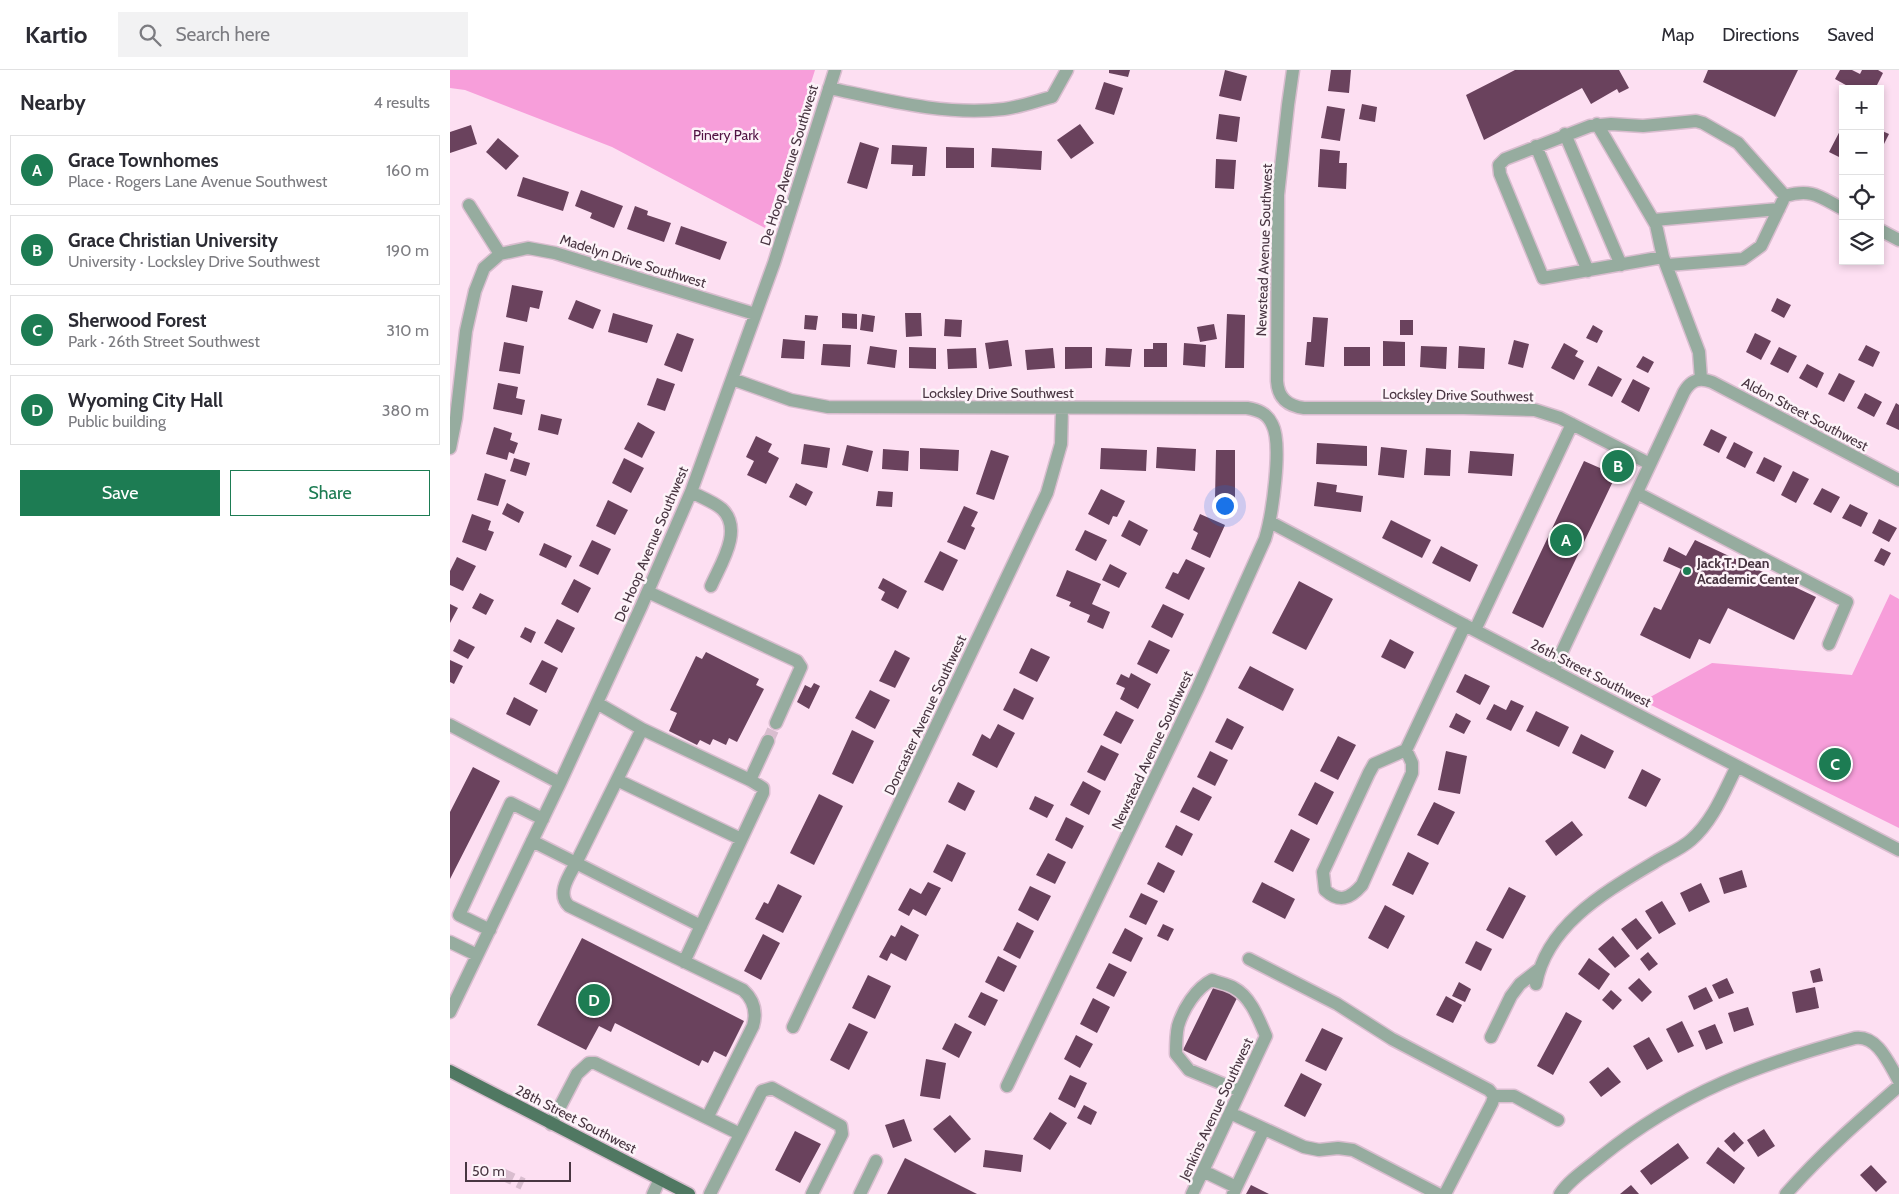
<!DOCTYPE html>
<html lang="en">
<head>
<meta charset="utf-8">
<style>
	body { margin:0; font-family:Cabin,sans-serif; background:#f2f2f3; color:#2b2b33 }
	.controls { position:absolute; right:15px; top:15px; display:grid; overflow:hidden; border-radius:0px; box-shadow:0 2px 8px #0003 }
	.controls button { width:45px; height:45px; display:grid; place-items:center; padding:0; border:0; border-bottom:1px solid #e1e1e2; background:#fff; color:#2b2b33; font:25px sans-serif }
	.scale { position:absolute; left:15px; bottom:12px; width:106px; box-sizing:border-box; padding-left:5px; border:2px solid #483541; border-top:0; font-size:14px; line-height:18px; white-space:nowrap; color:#483541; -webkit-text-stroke:4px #fdf3f9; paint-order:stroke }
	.you { position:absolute; left:774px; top:435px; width:18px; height:18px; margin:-12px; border:4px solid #fff; border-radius:50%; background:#1a73e8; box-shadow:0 0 0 8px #1a73e833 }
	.badge { display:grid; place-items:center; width:32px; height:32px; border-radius:50%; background:#1d7c53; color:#fff; font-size:16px; font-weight:700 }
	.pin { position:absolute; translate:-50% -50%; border:2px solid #fff; box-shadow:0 1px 5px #0006 }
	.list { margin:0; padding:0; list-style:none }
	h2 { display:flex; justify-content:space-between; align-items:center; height:65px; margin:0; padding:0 20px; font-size:21px }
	h2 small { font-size:16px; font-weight:400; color:#7c7c81 }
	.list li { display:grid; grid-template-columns:32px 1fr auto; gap:15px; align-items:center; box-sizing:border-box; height:70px; margin:0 10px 10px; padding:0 10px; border:1px solid #e1e1e2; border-radius:0px }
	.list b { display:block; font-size:19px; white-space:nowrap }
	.list p { margin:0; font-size:16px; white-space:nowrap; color:#7c7c81 }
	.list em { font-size:16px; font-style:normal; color:#7c7c81 }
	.actions { display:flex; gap:10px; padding:15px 20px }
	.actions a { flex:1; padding:11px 0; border:1px solid #1d7c53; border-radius:0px; text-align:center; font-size:18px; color:#1d7c53 }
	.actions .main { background:#1d7c53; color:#fff }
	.icon { flex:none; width:28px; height:28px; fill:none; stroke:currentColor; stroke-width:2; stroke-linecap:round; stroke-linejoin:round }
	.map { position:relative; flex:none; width:1449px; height:1124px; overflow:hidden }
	header { display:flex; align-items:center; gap:30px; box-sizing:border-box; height:70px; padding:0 25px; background:#fff; border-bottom:1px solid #e1e1e2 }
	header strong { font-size:24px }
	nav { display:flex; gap:28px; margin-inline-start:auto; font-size:18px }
	.search { width:350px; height:45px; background:#f2f2f3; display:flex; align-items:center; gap:12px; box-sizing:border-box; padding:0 18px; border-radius:0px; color:#7c7c81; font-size:19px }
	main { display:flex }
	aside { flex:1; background:#fff }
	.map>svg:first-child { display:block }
	.green { fill:#f79eda }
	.building { fill:#6a425d }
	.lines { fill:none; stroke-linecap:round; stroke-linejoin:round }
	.minor-tunnel { stroke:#d9bdcf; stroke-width:12; stroke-dasharray:12 6; stroke-linecap:butt }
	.minor-casing { stroke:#d9bdcf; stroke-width:15 }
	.major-casing { stroke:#d9bdcf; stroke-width:15 }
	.minor { stroke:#96ac9f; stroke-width:12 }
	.major { stroke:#507862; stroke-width:12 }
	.poi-dot { fill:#1d7c53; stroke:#fdf3f9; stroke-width:2 }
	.labels { text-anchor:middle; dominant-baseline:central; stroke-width:5; stroke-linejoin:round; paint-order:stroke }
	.park-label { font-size:14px; fill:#511242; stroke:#fdf3f9 }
	.street-label { font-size:14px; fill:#483541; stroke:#fdf3f9 }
	.poi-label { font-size:14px; font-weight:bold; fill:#483541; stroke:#fdf3f9; text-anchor:start }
</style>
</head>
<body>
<header>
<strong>Kartio</strong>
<div class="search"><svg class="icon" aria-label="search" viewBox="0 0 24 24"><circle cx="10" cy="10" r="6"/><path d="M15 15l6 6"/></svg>Search here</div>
<nav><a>Map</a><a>Directions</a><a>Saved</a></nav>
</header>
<main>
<aside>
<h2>Nearby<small>4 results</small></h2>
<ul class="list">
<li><span class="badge">A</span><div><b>Grace Townhomes</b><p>Place · Rogers Lane Avenue Southwest</p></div><em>160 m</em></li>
<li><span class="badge">B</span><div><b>Grace Christian University</b><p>University · Locksley Drive Southwest</p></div><em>190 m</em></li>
<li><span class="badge">C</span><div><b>Sherwood Forest</b><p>Park · 26th Street Southwest</p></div><em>310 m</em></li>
<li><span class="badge">D</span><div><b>Wyoming City Hall</b><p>Public building</p></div><em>380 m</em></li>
</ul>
<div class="actions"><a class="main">Save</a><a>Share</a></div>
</aside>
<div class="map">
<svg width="1449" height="1124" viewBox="0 0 1449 1124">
	<rect width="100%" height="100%" fill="#fddff2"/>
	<path class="green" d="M0,0H365L315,158L162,77L15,20L0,18Z
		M1440,524L1449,529V758L1193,631L1262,593L1402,605Z"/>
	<path class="building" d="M659,0H680L678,7L659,3Z
		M775,0L797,6L791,31L769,26Z
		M881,0H901L899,23L878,21Z
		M1065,0H1169L1179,18L1169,23L1167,19L1141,34L1132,18L1034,70L1016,25Z
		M1258,0H1348L1325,47L1253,12Z
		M1390,0H1402L1410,4L1412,0H1428L1433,3L1425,19H1403L1385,9Z
		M654,12L673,18L664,45L645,39Z
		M912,34L927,37L925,52L909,49Z
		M877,36L895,39L890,71L871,68Z
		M769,44L790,47L787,72L766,69Z
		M630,54L644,73L621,89L607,70Z
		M21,55L27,74L0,83V62Z
		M1393,55V89L1379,82Z
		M1430,60L1439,64L1430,82Z
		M48,68L69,86L56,100L36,82Z
		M410,72L429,78L417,119L397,113Z
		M442,75L477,77L475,106H462L463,95L441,94Z
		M496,77L524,78V98H496Z
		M542,78L592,81L591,100L541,97Z
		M870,79L890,81L889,93H897L896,119L868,117Z
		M766,89L786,90L784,119L765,118Z
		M73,107L119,122L113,141L67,126Z
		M131,120L173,136L164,158L140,148L142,143L125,136Z
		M185,136L198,141L197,145L221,153L214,172L177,159Z
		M231,156L277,172L270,190L225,174Z
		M62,215L93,221L89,239L80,237L77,252L56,247Z
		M1327,228L1341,235L1334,248L1321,241Z
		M126,230L151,240L143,259L118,249Z
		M163,243L203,255L197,273L158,262Z
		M392,243L407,244V259L392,258Z
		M455,243H471L472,266L456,267Z
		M412,244L425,246L423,262L410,260Z
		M777,244L795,245L794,298H775Z
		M355,245L368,246L366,260L354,259Z
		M863,247L878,248L874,297L855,295L857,272H861Z
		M495,249L512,250L511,267L494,266Z
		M950,250H963V265H950Z
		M764,254L767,269L750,272L747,257Z
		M1143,255L1153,261L1147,273L1136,268Z
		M227,263L244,269L232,302L214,295Z
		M1305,263L1321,271L1311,290L1296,282Z
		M333,269L355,271L354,289L331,288Z
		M558,270L562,296L539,299L535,273Z
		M1064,270L1079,274L1073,298L1058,294Z
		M933,271L955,272V296H933Z
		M54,272L74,276L70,304L49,301Z
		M703,273H717V297H694V279H703Z
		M734,273L756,275L755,297L733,295Z
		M1114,273L1128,281L1125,286L1134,291L1124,310L1101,298Z
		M373,274L401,275L400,297L371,295Z
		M1416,275L1430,282L1423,297L1408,290Z
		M420,276L447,280L445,298L417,294Z
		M971,276L997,277L996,299L970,297Z
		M1009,276L1035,278L1034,299L1008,298Z
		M459,277L486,278V299L459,298Z
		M615,277H642V298L615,299Z
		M894,277H920V296H894Z
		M1329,277L1347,286L1338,303L1320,294Z
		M526,278L527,298L498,299L497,279Z
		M603,278L605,298L577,300L575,280Z
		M656,278L682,279L680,297L655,296Z
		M1193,286L1204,292L1198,303L1186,297Z
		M1357,294L1374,303L1367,318L1349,308Z
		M1148,296L1172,309L1162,327L1138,315Z
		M1389,303L1405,311L1394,332L1378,324Z
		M207,308L225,314L215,341L197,335Z
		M1183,309L1200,318L1189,342L1171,332Z
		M48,313L68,317L66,328L75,330L72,345L43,339Z
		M1415,323L1432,332L1424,347L1407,338Z
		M1446,333L1449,335V360L1436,354Z
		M91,344L112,349L108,365L88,360Z
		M188,352L205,362L192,388L174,379Z
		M44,357L62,363L60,370L68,373L64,384L59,382L57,390L36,384Z
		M1261,359L1277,367L1269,383L1253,375Z
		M306,366L322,374L318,382L329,388L316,414L297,405L304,391L296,387Z
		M1284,372L1303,382L1295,398L1276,388Z
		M867,373L917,376V396L866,394Z
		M354,374L380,378L377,398L351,394Z
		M397,375L423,381L418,402L392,395Z
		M707,377L746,379L745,401L706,398Z
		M931,377L957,380L954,408L928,405Z
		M470,378L509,380L508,401L470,399Z
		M651,378L697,380L696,401L650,399Z
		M976,378L1001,380L1000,406L974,405Z
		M433,379L459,381L458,401L432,399Z
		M541,380L559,386L544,430L526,424Z
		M766,380H785V429H765Z
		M1020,381L1064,384L1062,406L1018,403Z
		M1314,387L1332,396L1324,412L1306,403Z
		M64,388L80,393L76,406L60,401Z
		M174,388L194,398L181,423L162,413Z
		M1134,391L1166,405L1093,558L1062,543Z
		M1343,401L1359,409L1346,433L1331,425Z
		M35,403L56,410L48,436L27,430Z
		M867,412L887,415L886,422L913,426L911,442L864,436Z
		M346,413L363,422L356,436L339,427Z
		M1372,418L1390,427L1381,443L1363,434Z
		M651,419L675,431L667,447L663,446L659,455L638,444Z
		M428,421L443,422L442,437L426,436Z
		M158,430L178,440L165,465L146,456Z
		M57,433L74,442L69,453L52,444Z
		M1400,434L1418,443L1411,457L1392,448Z
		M514,436L528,442L521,456L525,458L515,480L497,472Z
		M22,444L41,451L38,460L44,462L36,481L12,472Z
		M750,444L775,455L760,488L741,479L748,463L743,460Z
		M1429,449L1447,458L1439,472L1422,463Z
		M679,450L698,460L690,476L671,466Z
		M941,450L981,470L972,488L932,468Z
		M635,460L657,470L646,491L625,480Z
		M142,470L161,479L148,505L129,496Z
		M1245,470L1366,527L1344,570L1278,538L1260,574L1249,569L1240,589L1190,565L1204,537L1211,540L1231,499L1213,491L1219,477L1236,486Z
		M94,473L122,486L116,498L89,485Z
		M991,476L1028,495L1020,512L982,493Z
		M1431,478L1441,483L1434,496L1424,491Z
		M490,481L508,490L493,521L474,512Z
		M7,487L26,496L13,521L0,515V501Z
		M736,489L755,498L739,530L715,518L723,502L728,504Z
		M660,494L677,503L669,518L652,510Z
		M617,500L651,514L642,534L660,542L653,559L637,552L640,545L619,536L621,532L606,526Z
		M433,508L457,521L448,539L431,530L435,522L428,518Z
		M124,509L141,518L128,543L111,534Z
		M849,511L883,529L856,580L822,563Z
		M30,523L44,530L36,545L22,538Z
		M0,534L8,538L0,553Z
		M713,534L734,544L722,568L701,557Z
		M107,549L125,558L112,583L94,573Z
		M75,557L86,562L81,573L70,567Z
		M9,569L25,577L18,589L3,581Z
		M940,569L964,582L955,599L931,587Z
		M699,570L720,580L707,604L687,594Z
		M581,578L600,587L587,612L569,603Z
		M445,580L460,588L445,618L429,611Z
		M256,582L309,609L306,615L314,619L287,672L279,668L276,675L263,669L260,675L250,670L247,675L219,661L227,643L220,640L246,586L252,589Z
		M0,590L13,596L4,614L0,612Z
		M92,590L108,598L96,623L79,614Z
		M800,596L844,619L833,641L788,618Z
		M681,603L701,614L688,639L670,629L675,618L666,614L671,604L679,608Z
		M1015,604L1040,616L1030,635L1006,622Z
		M364,613L370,616L359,639L347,632L355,615L361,618Z
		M564,618L584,628L573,650L553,640Z
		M420,620L440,630L425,659L405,648Z
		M64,627L88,640L80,656L56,644Z
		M1061,630L1074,636L1061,661L1036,649L1044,634L1056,640Z
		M666,641L684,650L671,674L653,665Z
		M1086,641L1119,657L1109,677L1076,661Z
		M1006,643L1021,651L1014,664L999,657Z
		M777,648L794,657L782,680L765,672Z
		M548,654L565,663L547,698L522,685L532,664L540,669Z
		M402,660L424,671L403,714L382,704Z
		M1131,664L1164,681L1155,699L1122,683Z
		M888,666L906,675L888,710L870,701Z
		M651,675L669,684L655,711L637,702Z
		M760,681L778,690L765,716L747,707Z
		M996,681L1017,686L1010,724L988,720Z
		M23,697L50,711L0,809V742Z
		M1192,699L1211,709L1196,737L1178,728Z
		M633,711L651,721L639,745L620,735Z
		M508,712L525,721L515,741L498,732Z
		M865,712L884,722L867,755L848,745Z
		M743,717L762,727L749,751L730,742Z
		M369,724L393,736L364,795L340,783Z
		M585,726L604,735L597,748L579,739Z
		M984,732L1005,742L988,775L967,765Z
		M616,747L634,756L622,779L605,770Z
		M1122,751L1133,765L1106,786L1095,771Z
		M726,755L743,764L732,786L715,777Z
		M841,759L860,769L843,802L824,792Z
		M497,774L516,783L502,812L483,802Z
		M958,782L979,793L963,825L942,815Z
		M598,783L616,792L605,814L586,805Z
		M708,792L725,801L714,823L697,814Z
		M1292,800L1297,817L1274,824L1269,808Z
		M478,812L491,818L476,846L463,839L459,846L448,840L460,818L471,824Z
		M812,812L845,829L835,849L802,832Z
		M1251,813L1260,832L1239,842L1230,823Z
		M328,814L352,826L333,863L305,849L314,832L318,834Z
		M580,816L601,826L588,851L568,840Z
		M1059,817L1076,826L1053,869L1036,860Z
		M691,823L708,831L696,855L679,847Z
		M1212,831L1226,854L1209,864L1195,841Z
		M935,835L955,846L938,879L918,868Z
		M1186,848L1202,868L1187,880L1171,859Z
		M567,852L584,861L570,889L553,880Z
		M713,854L724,859L718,871L707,866Z
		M451,855L469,865L456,891L441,883L437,891L429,887L441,865L445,867Z
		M675,858L693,868L681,892L662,883Z
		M313,864L330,873L311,910L294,901Z
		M1163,866L1180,886L1165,898L1148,879Z
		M132,868L294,951L276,987L264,981L258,993L252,990L249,996L165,953L161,962L149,956L136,980L87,955Z
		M1026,871L1042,879L1031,901L1015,893Z
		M1198,882L1208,894L1199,901L1190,889Z
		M548,886L567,896L554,922L535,912Z
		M1139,888L1160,904L1149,920L1128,904Z
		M659,893L677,902L664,927L646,918Z
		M1370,898L1373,911L1363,913L1360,901Z
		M418,905L441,916L425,949L402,938Z
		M1189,908L1202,922L1192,932L1178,918Z
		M1277,908L1284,923L1269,929L1262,915Z
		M766,912L789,924L756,991L733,980Z
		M1009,912L1021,919L1015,932L1002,926Z
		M1256,917L1263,931L1244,940L1238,926Z
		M1365,917L1369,938L1346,943L1342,922Z
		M1161,920L1172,930L1163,940L1152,930Z
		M531,922L548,930L535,956L518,947Z
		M996,926L1012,935L1003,953L986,945Z
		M643,928L660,937L647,963L630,954Z
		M1298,937L1304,955L1284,962L1278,943Z
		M1116,942L1132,951L1103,1005L1087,996Z
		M1232,951L1244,976L1228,983L1216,959Z
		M399,953L418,962L399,1000L380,990Z
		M505,953L522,962L509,988L492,979Z
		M1265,954L1273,973L1256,980L1248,961Z
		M872,958L893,968L876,1001L855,991Z
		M626,965L643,974L630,998L614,989Z
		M1199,967L1213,991L1197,1000L1183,976Z
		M476,989L496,993L490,1029L470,1026Z
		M1158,997L1171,1012L1151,1027L1139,1012Z
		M851,1003L872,1014L855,1047L834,1036Z
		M620,1005L637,1013L625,1038L608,1029Z
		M634,1035L647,1042L641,1055L627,1048Z
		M600,1042L617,1053L600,1080L583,1069Z
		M500,1045L521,1069L505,1083L483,1059Z
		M454,1049L462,1071L443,1078L435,1055Z
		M1314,1059L1325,1076L1308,1087L1297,1070Z
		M345,1061L371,1074L350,1113L325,1100Z
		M1284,1062L1294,1073L1284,1082L1274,1071Z
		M1228,1073L1239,1088L1201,1115L1190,1101Z
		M1268,1077L1295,1098L1284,1114L1256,1093Z
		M535,1080L573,1085L571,1102L533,1097Z
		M455,1088L527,1124H437Z
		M1421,1095L1437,1112L1426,1122L1410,1105Z
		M801,1115L819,1124H796Z
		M1181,1115L1189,1124H1170Z"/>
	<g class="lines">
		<path class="minor-tunnel" d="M318,671L326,653
			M52,1104L73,1114"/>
		<g class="minor-casing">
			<path id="minor" d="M843,0L838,35L828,125L827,311C828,328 838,336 854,338H1014L1085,340L1110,348L1200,394
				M379,18C436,30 495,46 554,39C570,37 586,31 602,27L617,0
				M1147,54L1206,155L1213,187L1249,282L1251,309
				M1115,64L1171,195
				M1086,76L1138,201
				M19,135L50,184
				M1204,150L1329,139
				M1430,160L1449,170
				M1213,187L1093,208L1050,104L1049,95L1055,89L1140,56L1161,54L1193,56L1246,51L1253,53L1288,73L1335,126C1362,118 1370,127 1393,139
				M1218,195L1293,189L1311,176L1335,126
				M282,309L341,330L378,337L797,338C808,340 817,343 822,354C833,374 822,446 815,469L747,620L557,1016
				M0,378L6,348L16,261L25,221L34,198L50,184L78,178L105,183L305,244
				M241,422C251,427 264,432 272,439C294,460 270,495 261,516
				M1187,423L1397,532L1379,574
				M820,452L1007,551L1449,780
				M198,522L347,591L351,597L326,653
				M1025,560L1122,354
				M1103,601L1234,322C1241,310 1249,307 1262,312L1449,410
				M147,633L192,659L126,793L251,856
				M0,655L110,713
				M192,659L300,710L318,671
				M956,680L962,693V703L912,815C900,829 889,833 875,820L873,802L919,703L924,694L956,680L1015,555
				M167,710L291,769
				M82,771L126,793C119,806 106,824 119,836L293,920C304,930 307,942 303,956L257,1048
				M40,860L9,845L61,733L93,749
				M0,872L27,885
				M799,889L887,934L942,969L1039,1020L1044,1026L1042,1033L995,1124
				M234,892L313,723V718L300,710
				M1086,914C1097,854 1157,821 1205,792C1216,785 1231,779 1241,770C1263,751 1274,722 1287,696
				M0,942L110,713L191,537L241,422L324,193L385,0
				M343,957L597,423L611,374L612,339
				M1041,967L1061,926L1070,914L1088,900
				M1044,1026H1064L1108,1050
				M780,1043L854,1077L869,1080L888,1078L903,1080L988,1124
				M101,1054L127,1004L139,993H145L290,1064
				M753,1101L786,1117
				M203,1124L210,1109
				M260,1124L312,1021L322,1018L391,1056L392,1064L362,1124
				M410,1124L426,1091
				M742,1124L816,966C809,950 801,927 784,918C778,914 769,913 762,910C746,918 733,939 728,956C726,965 726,975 726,984L739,1000L790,1021
				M783,1124L814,1059
				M1110,1124C1120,1109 1138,1098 1152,1086C1232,1022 1309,994 1405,968C1428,965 1439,994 1449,1011
				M1336,1124C1371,1084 1410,1050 1449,1016"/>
		</g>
		<g class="major-casing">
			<path id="major" d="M0,1001L239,1124"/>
		</g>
		<use href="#minor" class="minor"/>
		<use href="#major" class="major"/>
	</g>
	<circle class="poi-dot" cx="1237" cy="501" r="5"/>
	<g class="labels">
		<g class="park-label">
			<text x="276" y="65">Pinery Park</text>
		</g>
		<g class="street-label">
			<text transform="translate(339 95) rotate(-73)">De Hoop Avenue Southwest</text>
			<text transform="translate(814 180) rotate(-88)">Newstead Avenue Southwest</text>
			<text transform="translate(183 191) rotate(17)">Madelyn Drive Southwest</text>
			<text x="548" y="323">Locksley Drive Southwest</text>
			<text transform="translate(1008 325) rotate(1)">Locksley Drive Southwest</text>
			<text transform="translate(1355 344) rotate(28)">Aldon Street Southwest</text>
			<text transform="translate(201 474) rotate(-67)">De Hoop Avenue Southwest</text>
			<text transform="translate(1141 603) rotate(27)">26th Street Southwest</text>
			<text transform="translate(475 645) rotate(-65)">Doncaster Avenue Southwest</text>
			<text transform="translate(702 680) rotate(-65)">Newstead Avenue Southwest</text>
			<text transform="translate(766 1039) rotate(-65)">Jenkins Avenue Southwest</text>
			<text transform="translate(126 1049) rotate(27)">28th Street Southwest</text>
		</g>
		<g class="poi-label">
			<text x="1247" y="493">Jack T. Dean<tspan x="1247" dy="16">Academic Center</tspan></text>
		</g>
	</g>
</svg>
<div class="controls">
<button>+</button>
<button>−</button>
<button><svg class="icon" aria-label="locate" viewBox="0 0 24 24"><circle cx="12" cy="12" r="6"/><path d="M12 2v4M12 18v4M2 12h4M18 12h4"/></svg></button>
<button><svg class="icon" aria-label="layers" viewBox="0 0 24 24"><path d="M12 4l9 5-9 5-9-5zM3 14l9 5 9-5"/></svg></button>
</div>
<div class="scale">50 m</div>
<div class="you"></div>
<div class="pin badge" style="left:1116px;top:470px">A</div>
<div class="pin badge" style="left:1168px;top:396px">B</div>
<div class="pin badge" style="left:1385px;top:694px">C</div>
<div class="pin badge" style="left:144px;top:930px">D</div>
</div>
</main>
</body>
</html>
